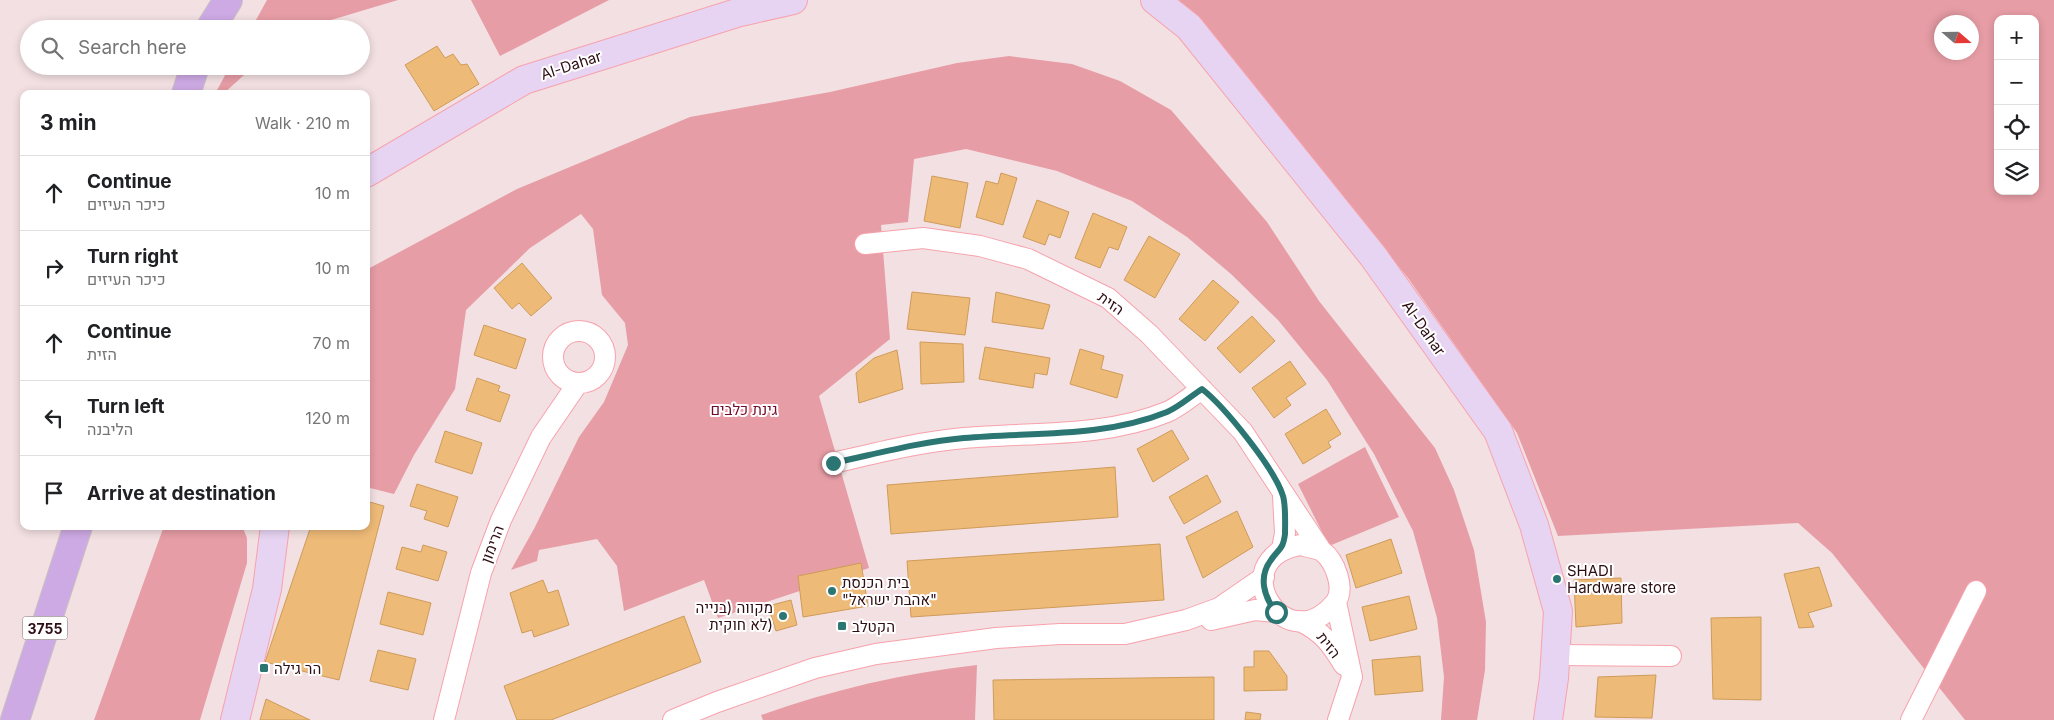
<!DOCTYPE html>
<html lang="en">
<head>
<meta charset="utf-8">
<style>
	body { margin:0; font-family:Inter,Heebo,sans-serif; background:#f6f6f6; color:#202124 }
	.controls { position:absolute; right:15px; top:15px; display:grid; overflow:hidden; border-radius:10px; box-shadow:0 2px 8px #0003 }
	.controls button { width:45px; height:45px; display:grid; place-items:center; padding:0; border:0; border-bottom:1px solid #e0e0e0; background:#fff; color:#202124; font:25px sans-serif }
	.compass { position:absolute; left:1934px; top:15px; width:45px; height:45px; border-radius:50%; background:#fff; box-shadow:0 2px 8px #0003; rotate:110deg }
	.stop { position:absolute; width:15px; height:15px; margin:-11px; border:4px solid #2b7572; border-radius:50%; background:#fff }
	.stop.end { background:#2b7572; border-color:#fff; box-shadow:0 1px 5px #0008 }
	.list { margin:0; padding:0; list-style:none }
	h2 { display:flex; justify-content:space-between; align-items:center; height:65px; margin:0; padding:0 20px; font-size:21px }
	h2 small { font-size:16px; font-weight:400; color:#757577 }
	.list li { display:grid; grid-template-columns:32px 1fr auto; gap:15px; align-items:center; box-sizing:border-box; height:75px; padding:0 20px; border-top:1px solid #e0e0e0 }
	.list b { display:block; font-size:19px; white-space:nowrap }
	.list p { margin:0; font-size:16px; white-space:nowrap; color:#757577 }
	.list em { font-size:16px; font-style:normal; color:#757577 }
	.icon { flex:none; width:28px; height:28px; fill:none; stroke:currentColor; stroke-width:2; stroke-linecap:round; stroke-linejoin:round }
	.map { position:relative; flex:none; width:2054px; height:720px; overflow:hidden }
	.search { position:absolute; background:#fff; box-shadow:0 2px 8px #0003; left:20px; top:20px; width:350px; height:55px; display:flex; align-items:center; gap:12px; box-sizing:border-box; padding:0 18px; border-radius:28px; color:#757577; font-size:19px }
	.panel { position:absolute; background:#fff; box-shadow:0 2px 8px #0003; left:20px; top:90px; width:350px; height:440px; border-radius:10px }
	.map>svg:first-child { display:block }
	.green { fill:#e79da5; fill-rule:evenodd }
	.building { fill:#eeba78; stroke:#ce9b5a }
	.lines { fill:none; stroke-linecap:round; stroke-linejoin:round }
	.street-casing { stroke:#f7a2ac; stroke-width:22 }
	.secondary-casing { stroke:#f7a2ac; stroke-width:30 }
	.primary-casing { stroke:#c8c0c2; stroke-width:30 }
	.street { stroke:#fff; stroke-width:20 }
	.secondary { stroke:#e7d4f2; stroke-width:28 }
	.primary { stroke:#ceaae4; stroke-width:28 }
	.route { stroke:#2b7572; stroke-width:6 }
	.poi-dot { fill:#2b7572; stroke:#fff; stroke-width:2 }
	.labels { text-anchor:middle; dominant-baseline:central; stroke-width:4; stroke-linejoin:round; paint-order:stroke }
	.shield { fill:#fff; stroke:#6c565a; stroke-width:1 }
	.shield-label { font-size:14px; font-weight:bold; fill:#2d0e13 }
	.street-label { font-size:15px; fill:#2d0e13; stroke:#fff }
	.park-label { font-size:15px; fill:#720a29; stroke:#fff }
	.poi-label { font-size:15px; fill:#2d0e13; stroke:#fff; text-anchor:start }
</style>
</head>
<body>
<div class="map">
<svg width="2054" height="720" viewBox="0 0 2054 720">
	<rect width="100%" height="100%" fill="#f3e0e2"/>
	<path class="green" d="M267,0H398L301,29H251Z
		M471,0H609L500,56Z
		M1179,0H2054V720H1965L1832,553L1798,523L1558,536L1517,433L1408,278ZM1998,19H2035V191H1998ZM1942,22H1972V52H1942Z
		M1009,56L1072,64L1120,81L1171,110L1267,222L1319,301L1435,448L1454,490L1474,550L1486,622L1485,670L1477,720H1441L1444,677L1437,618L1413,531L1374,454L1327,380L1278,320L1231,274L1187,237L1132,201L1057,171L966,149L914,159L908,222L881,225L890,339L819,396L869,568L718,618L704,580L624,611L617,566L597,539L539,550L537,561L511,570L535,527L579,437L604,402L628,345L625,323L602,295L593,229L581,214L530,248L466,310L455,389L414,455L394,494L366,487V270L517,189L690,117L830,92L957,63Z
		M230,66H254L223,94H215Z
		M1365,447L1399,517L1329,546L1298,484Z
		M164,526H242L247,538V563L200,720H94Z
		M977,665L975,720H763L761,715C832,690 903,673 977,665Z"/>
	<path class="building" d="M437,46L445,58L453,54L461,65L467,64L479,84L434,111L405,65Z
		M1001,173L1017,178L1003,225L976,217L986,181L998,184Z
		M932,176L968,183L960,228L924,221Z
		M1037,200L1069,212L1060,238L1049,234L1045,245L1023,237Z
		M1093,213L1127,227L1118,250L1109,247L1100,268L1075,258Z
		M1149,236L1180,254L1155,298L1124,280Z
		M522,263L552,298L531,316L519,303L512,309L494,288Z
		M1213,280L1239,302L1205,341L1179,319Z
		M912,292L970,298L965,335L907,329Z
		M996,292L1050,305L1043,329L992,322Z
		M1252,316L1275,341L1240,373L1217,348Z
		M484,325L526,339L516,369L474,355Z
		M920,342L963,344L964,382L921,384Z
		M985,347L1050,358L1047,375L1035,373L1033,388L979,379Z
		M1080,349L1104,356L1101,369L1123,375L1117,398L1070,384Z
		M897,350L903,389L859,403L856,373L874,358Z
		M1290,361L1306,384L1286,398L1291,405L1274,418L1252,388Z
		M477,378L500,386L498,391L510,395L500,422L466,410Z
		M1326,409L1341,434L1328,442L1331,447L1303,464L1285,434Z
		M1172,430L1189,459L1153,482L1137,449Z
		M445,431L482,443L472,474L435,462Z
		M1115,467L1118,517L891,534L887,485Z
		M1207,475L1221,502L1184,524L1169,497Z
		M417,484L458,497L448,527L424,519L427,511L410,506Z
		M366,501L384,506L339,680L265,662L311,526H366Z
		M1237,511L1253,547L1203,578L1186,537Z
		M1391,539L1402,573L1356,588L1346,555Z
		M1160,544L1164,600L911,617L907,561Z
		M423,545L447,552L438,581L396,569L402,547L421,552Z
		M861,563L868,606L803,617L798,576Z
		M1819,567L1832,606L1808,613L1814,627L1799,628L1784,574Z
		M1621,578L1622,623L1576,627L1574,580Z
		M543,580L548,593L558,590L569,625L534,637L532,630L522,633L510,593Z
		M388,592L431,603L423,635L380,624Z
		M1409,596L1417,629L1370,641L1362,607Z
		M791,600L797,625L776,631L768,606Z
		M684,616L701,662L551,720H517L504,686Z
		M1761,617V700L1713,699L1711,618Z
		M378,650L416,659L408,690L370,681Z
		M1254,651H1269L1287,676V690L1244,691V667H1254Z
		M1420,656L1423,691L1375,695L1372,660Z
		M1656,675L1652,718L1595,717L1598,677Z
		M1214,677V720H994L993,680Z
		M266,699L310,720H260Z
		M1246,712L1261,714L1260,720H1245Z"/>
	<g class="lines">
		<g class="street-casing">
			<path id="street" d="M865,244L923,238L980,246L1028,259L1108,298L1149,334L1243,432L1321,550
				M553 357a26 26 0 1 1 52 0a26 26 0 1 1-52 0Z
				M833,463C876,453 919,442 964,438C1031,432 1103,438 1167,412C1179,407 1191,396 1202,389
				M1300,545C1307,547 1316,548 1322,551C1335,561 1346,589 1335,603C1285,663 1221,560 1300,545Z
				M1273,557L1282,549L1285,533L1283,496
				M1336,602L1352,677L1338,720
				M1211,620L1255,610L1276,612
				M1300,621C1323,632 1331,644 1344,665
				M1556,655L1671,656
				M444,720L481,573L501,520L541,437L578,383
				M673,720L717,702L815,668L876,654L996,638L1060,634H1125L1186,620L1219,608L1264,577
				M1911,720L1976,591"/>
		</g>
		<g class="secondary-casing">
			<path id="secondary" d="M1155,0L1189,27L1373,256L1498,431L1534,525L1558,611L1554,678L1548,720
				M366,173L524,80L740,12L793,0
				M235,720L267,589L275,526"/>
		</g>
		<g class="primary-casing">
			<path id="primary" d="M210,29L228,0
				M186,94L195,66
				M15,720L78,526"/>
		</g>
		<use href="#street" class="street"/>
		<use href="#secondary" class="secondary"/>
		<use href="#primary" class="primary"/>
	</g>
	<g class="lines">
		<path class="route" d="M833,463C876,454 919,442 964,438C1031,432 1103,438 1167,412C1179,407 1191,396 1202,389C1224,406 1275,469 1283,496C1286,506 1285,524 1285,534C1283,550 1279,548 1271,560C1258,577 1264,597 1276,612"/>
	</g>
	<g class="poi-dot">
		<circle cx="1557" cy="579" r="5"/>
		<circle cx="832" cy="591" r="5"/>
		<circle cx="783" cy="616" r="5"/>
		<rect x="837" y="621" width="10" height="10" rx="2.5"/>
		<rect x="259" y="663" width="10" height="10" rx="2.5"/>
	</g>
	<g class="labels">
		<rect class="shield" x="22.5" y="616.5" width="45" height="23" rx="4"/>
		<g class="shield-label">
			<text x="45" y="628">3755</text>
		</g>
		<g class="street-label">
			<text transform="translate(571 65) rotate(-18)">Al-Dahar</text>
			<text transform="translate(1111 303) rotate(36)">הזית</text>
			<text transform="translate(1424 328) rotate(55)">Al-Dahar</text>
			<text transform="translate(492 544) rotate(-69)">הרימון</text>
			<text transform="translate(1329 645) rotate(52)">הזית</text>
		</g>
		<g class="park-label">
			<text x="744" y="409">גינת כלבים</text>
		</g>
		<g class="poi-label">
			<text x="1567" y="570">SHADI<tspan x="1567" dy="17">Hardware store</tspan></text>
			<text x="842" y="582">בית הכנסת<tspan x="842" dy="17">"אהבת ישראל"</tspan></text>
			<text x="773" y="607" text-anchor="end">מקווה (בנייה<tspan x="773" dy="17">לא חוקית)</tspan></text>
			<text x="852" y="626">הקטלב</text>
			<text x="274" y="668">הר גילה</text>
		</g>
	</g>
</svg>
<div class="controls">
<button>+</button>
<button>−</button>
<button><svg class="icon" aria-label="locate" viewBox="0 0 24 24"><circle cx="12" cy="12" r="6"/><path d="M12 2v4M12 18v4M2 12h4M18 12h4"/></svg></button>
<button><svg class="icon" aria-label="layers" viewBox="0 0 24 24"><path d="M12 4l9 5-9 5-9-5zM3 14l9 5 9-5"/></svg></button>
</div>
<svg class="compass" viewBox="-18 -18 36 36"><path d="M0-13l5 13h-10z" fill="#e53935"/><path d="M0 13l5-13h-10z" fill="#757577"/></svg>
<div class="stop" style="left:1276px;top:612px"></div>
<div class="stop end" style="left:833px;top:463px"></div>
<div class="search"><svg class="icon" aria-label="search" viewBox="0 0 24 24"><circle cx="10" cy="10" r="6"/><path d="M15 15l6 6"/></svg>Search here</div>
<section class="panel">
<h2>3 min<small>Walk · 210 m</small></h2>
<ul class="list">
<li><svg class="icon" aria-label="ahead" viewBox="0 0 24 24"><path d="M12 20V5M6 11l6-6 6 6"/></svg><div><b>Continue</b><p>כיכר העיזים</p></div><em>10 m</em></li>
<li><svg class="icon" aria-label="right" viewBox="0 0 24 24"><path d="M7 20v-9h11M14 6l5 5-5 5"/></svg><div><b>Turn right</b><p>כיכר העיזים</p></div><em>10 m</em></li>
<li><svg class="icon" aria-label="ahead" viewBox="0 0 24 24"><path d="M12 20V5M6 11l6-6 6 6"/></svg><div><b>Continue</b><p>הזית</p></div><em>70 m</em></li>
<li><svg class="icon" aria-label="left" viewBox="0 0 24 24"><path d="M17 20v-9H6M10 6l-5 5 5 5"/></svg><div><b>Turn left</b><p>הליבנה</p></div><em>120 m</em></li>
<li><svg class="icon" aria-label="arrive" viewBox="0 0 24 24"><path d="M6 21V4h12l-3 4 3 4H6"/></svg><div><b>Arrive at destination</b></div></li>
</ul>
</section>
</div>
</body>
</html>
